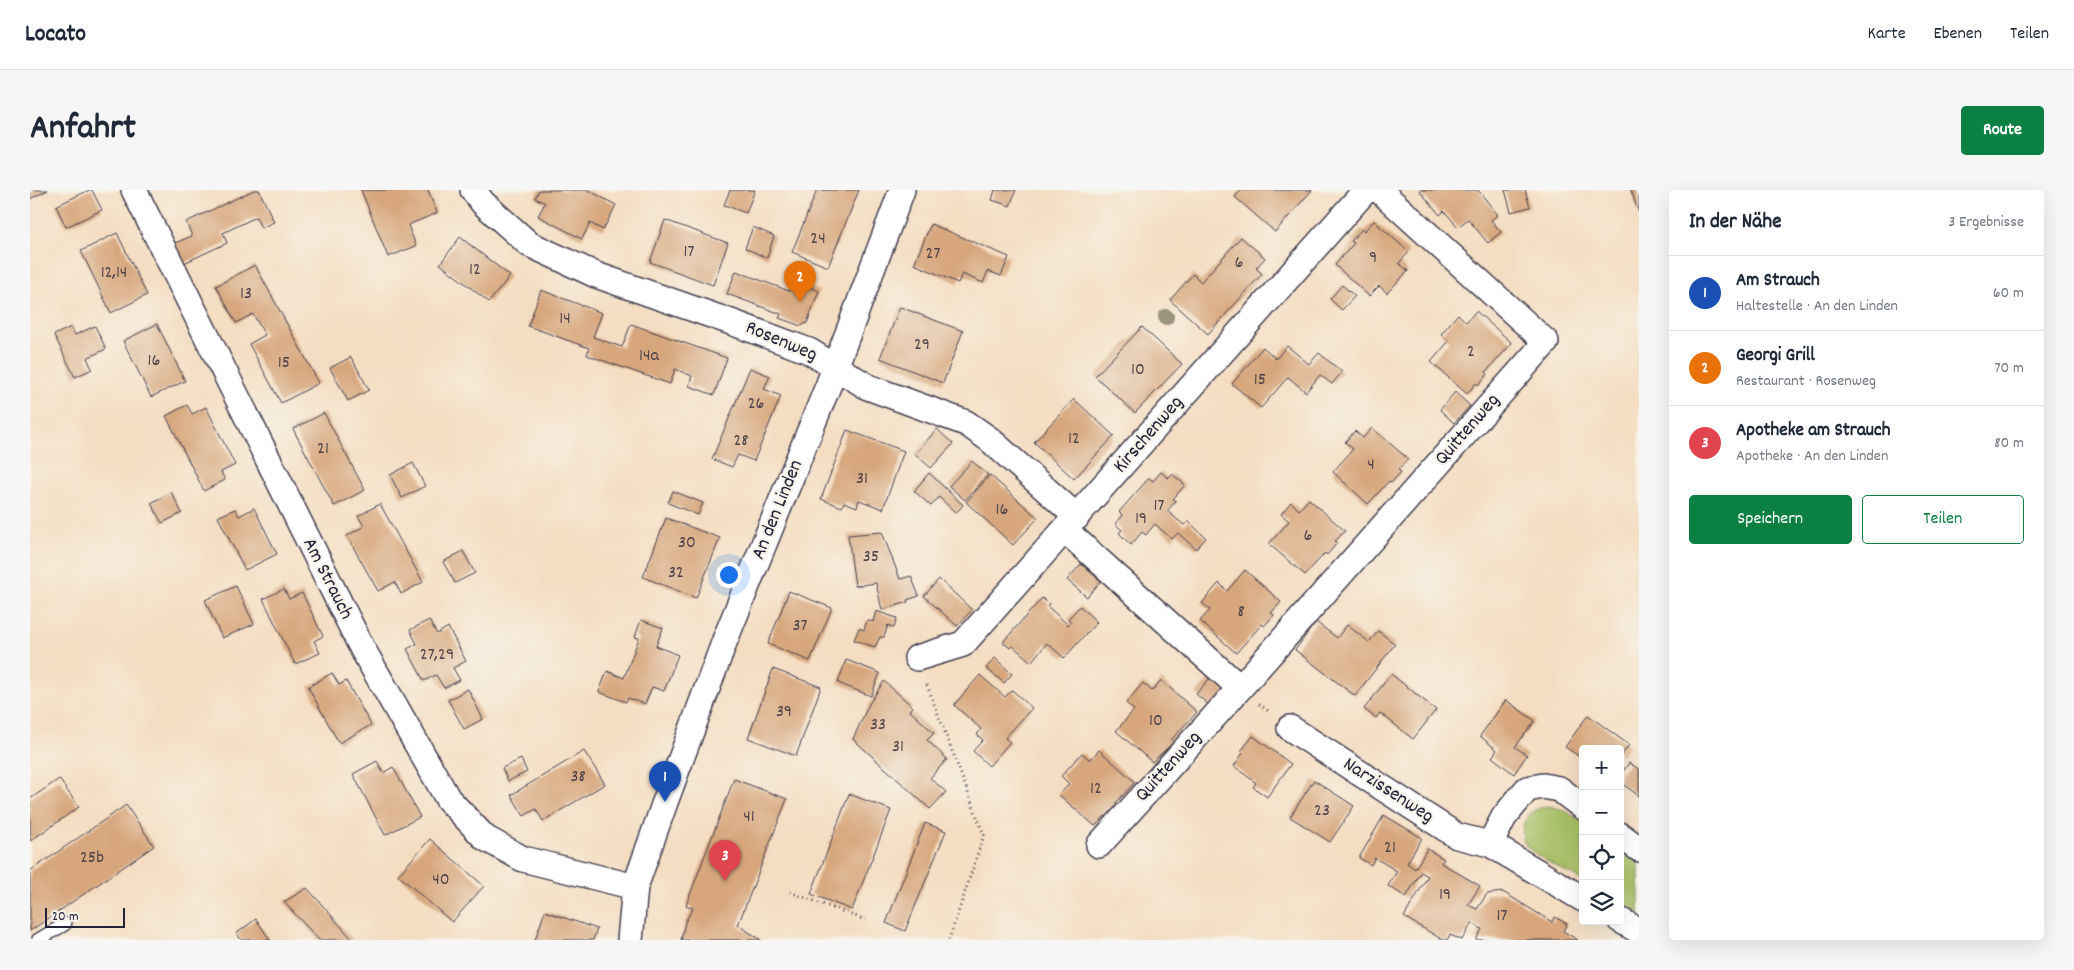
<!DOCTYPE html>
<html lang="de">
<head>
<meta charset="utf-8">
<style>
	body { margin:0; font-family:Dekko,sans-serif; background:#f6f6f7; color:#1f2937 }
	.controls { position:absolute; right:15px; bottom:15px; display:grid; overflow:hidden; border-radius:5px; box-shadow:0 5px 20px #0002 }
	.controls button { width:45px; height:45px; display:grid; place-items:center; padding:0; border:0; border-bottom:1px solid #e0e1e3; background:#fff; color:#1f2937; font:25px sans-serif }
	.scale { position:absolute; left:15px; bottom:12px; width:80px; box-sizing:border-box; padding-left:5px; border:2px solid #22223b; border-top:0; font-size:14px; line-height:18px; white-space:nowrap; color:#22223b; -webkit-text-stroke:4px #f7f3e8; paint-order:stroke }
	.you { position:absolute; left:698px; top:384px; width:18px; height:18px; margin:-12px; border:4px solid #fff; border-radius:50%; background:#1a73e8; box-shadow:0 0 0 8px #1a73e833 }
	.badge { display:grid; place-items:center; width:32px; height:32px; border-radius:50%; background:#0b8043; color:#fff; font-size:16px; font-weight:700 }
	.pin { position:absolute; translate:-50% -41px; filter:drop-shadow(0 1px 2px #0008) }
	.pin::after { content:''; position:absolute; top:26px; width:18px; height:15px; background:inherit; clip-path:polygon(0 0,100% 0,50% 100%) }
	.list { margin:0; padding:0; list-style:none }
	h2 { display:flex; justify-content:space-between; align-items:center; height:65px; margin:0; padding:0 20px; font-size:21px }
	h2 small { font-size:16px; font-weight:400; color:#747a83 }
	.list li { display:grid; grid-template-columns:32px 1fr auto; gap:15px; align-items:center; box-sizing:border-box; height:75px; padding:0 20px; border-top:1px solid #e0e1e3 }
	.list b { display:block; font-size:19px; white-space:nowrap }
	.list p { margin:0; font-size:16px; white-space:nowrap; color:#747a83 }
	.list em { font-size:16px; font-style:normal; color:#747a83 }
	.actions { display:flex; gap:10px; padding:15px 20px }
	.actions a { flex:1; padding:11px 0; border:1px solid #0b8043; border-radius:5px; text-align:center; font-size:18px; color:#0b8043 }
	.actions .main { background:#0b8043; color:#fff }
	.icon { flex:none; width:28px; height:28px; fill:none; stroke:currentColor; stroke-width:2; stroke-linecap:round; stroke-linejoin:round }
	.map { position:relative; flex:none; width:1609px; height:750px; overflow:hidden; border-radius:5px }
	header { display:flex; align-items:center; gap:30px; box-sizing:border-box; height:70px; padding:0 25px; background:#fff; border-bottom:1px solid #e0e1e3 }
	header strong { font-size:24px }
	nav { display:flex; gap:28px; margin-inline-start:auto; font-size:18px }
	.intro { display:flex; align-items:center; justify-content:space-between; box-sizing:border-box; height:120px; padding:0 30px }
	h1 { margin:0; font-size:35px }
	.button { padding:12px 22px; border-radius:5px; background:#0b8043; color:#fff; font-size:18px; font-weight:700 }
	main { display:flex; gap:30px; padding:0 30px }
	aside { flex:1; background:#fff; border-radius:5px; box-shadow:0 5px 20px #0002 }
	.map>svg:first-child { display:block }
	.green { fill:#a6be63; stroke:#64704f }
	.building { fill:#d7a67b }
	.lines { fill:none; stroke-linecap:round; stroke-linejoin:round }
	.service-casing { stroke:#423e4f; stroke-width:15 }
	.minor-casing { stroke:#423e4f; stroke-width:28 }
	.path { stroke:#423e4f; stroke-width:3; stroke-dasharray:1 4; stroke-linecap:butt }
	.service { stroke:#fff; stroke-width:12 }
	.minor { stroke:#fff; stroke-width:25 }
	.tree { fill:#9a947f }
	.labels { text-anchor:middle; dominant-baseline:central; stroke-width:4.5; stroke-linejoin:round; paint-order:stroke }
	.number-label { font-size:18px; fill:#4f434b }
	.street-label { font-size:20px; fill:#22223b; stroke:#f7f3e8 }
</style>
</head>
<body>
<header>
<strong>Locato</strong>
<nav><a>Karte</a><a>Ebenen</a><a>Teilen</a></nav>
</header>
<div class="intro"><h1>Anfahrt</h1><a class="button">Route</a></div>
<main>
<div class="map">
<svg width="1609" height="750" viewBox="0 0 1609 750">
	<rect width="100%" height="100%" fill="#f7f3e8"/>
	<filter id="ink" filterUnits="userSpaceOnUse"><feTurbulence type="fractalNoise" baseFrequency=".02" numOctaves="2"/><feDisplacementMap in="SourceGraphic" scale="10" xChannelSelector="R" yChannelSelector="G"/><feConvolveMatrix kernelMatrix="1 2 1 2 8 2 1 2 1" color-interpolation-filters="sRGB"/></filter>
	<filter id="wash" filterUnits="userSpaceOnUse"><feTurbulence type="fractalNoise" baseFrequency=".0096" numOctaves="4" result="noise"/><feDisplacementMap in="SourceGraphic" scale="20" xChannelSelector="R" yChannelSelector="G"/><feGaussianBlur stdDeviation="1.12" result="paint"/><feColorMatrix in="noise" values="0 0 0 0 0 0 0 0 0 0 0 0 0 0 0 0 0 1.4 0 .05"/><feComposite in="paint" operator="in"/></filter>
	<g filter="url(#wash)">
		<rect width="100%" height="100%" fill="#f4ddc1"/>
		<path class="green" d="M1519,616L1534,620L1553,632V691C1539,683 1505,667 1496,655C1491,649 1492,639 1494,632C1499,621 1508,618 1519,616Z
			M1590,659L1609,672V724L1590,713Z"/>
		<g id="blocks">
			<path class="building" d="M0,0H18L0,9Z
				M59,0H62L72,20L36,37L26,16Z
				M224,0H229L244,32L231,38L226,27L193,43L197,53L154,73L145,53L162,46L156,32Z
				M331,0H398L407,23L378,35L386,56L358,67Z
				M509,0H558L586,15L573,40L560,33L552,49L508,26L515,13L505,8Z
				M700,0H725L716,23L694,15Z
				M787,0H829L798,77L762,62Z
				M965,0H986L980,16L962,10Z
				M1211,0H1282L1245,42L1205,7Z
				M1389,0H1448L1468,25L1461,30L1471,42L1458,53L1438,29L1428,37L1414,21L1410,25Z
				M1475,0H1495L1500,17L1481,22Z
				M1601,0H1609V23L1605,12Z
				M635,30L698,53L683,95L620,72Z
				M1344,31L1379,62L1369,73L1378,81L1357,103L1349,96L1339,106L1305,75L1324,53L1321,51L1332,39L1334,41Z
				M901,34L979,67L971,86L958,81L953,93L932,84L928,93L884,74Z
				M723,37L744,46L737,68L715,58Z
				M87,43L117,105L81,123L51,61Z
				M430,47L480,86L459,112L410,74Z
				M1211,47L1235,68L1226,78L1232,84L1178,144L1140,110L1163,84L1171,92Z
				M225,75L289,193L251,213L219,154L235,145L223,124L206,133L186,96Z
				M706,81L759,101L763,90L789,101L777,133L771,136L749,128L751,124L697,104Z
				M1312,95L1325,106L1312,120L1300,109Z
				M511,100L572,123L563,147L592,157L601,134L697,168L684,205L659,196L662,186L645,179L640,194L557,165L559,158L498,136Z
				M870,117L933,141L913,193L850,168Z
				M1446,121L1482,153L1456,182L1458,184L1448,195L1446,193L1437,204L1401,172L1419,151L1411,144L1428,124L1436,132Z
				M127,134L155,191L121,207L93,151Z
				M65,136L76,159L57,168L62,179L45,187L24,145L41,137L45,145Z
				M1112,137L1152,174L1105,223L1065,186Z
				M1257,156L1279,174L1289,163L1312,182L1302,194L1290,185L1276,202L1258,187L1231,218L1202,194L1233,157L1246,169Z
				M321,167L339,200L318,211L300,178Z
				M720,178L740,186L734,199L751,206L724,271L708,265L702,277L682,269Z
				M1425,202L1440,216L1424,233L1410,220Z
				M1044,209L1084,246L1044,289L1004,252Z
				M157,215L162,224L176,217L205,275L191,282L195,290L174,301L136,226Z
				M294,223L335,300L304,316L263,239Z
				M1342,238L1378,269L1368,280L1371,282L1361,293L1359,291L1338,314L1303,282L1323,259L1315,252L1325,241L1333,248Z
				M907,239L923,254L901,278L885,264Z
				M817,240L874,261L853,319L829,310L827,317L814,312L812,317L791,309Z
				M942,271L958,285L935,310L919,296Z
				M383,273L395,296L372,308L360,285Z
				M1131,282L1138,288L1142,284L1155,295L1143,309L1146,311L1137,321L1154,335L1158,331L1176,348L1166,359L1148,343L1142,349L1125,334L1116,345L1112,342L1101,355L1089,343L1092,340L1085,334L1092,325L1089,322L1119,288L1123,291Z
				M899,283L933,315L926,323L909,307L901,316L884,301Z
				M960,285L1008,328L983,355L936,312Z
				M643,301L673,313L668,325L638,313Z
				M141,302L152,323L132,333L121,313Z
				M1279,309L1315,341L1305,351L1307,353L1297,365L1295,363L1275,385L1239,354L1259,331L1251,324L1261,312L1269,320Z
				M350,314L393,392L371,404L365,392L348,401L317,346L334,336L328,326Z
				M224,318L247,364L215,380L188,327L205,319L209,326Z
				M636,328L690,348L666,408L613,387Z
				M852,342L870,389L881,386L889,406L877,410L878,412L852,420L846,393L825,396L818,345Z
				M433,361L445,383L425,393L413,372Z
				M1051,374L1071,391L1057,407L1037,390Z
				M1215,380L1251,412L1241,423L1244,425L1234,436L1232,434L1206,463L1170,431L1180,420L1172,413L1189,393L1197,401Z
				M909,389L942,420L927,436L894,406Z
				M206,396L224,434L192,448L175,410Z
				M254,399L259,409L272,403L293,446L284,451L290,463L265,474L233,409Z
				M759,401L802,418L780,471L738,454Z
				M1012,408L1019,414L1017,416L1038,435L1041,432L1038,429L1050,416L1067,432L1034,468L1017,453L1001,472L983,456L980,458L973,452Z
				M846,421L867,428L864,438L858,435L854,447H850L845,457L824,450L829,438L834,440L837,430L843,432Z
				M399,430L407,444L418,437L436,471L423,478L430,490L414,498L406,485L394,491L377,459L387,454L380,440Z
				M611,430L633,438L626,456L648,465L634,501L622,497L615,514L598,508L596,512L569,502L577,481L594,488L609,448L605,447Z
				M1286,432L1307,448L1317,435L1339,452L1348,441L1365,454L1325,506L1265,460Z
				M965,468L982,484L974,493L956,478Z
				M816,470L850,483L841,506L808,493Z
				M743,479L791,497L766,566L718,548Z
				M302,483L309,495L316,491L341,535L309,553L278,497Z
				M1361,484L1406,520L1383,549L1350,523L1346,528L1334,519Z
				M950,485L975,507L982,500L1002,518L975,548L980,552L959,576L943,561L953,550L947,545L951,539L924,515Z
				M1180,488L1199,505L1185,520L1166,504Z
				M1131,490L1167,522L1141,550L1144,552L1122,572L1086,541L1104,520L1096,513L1113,493L1122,501Z
				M854,491L883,517L879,520L904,543L897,550L917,569L900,588L916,602L900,619L823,549L839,514Z
				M438,499L453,529L434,539L418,510Z
				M1476,510L1505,531L1485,557L1497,565L1484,584L1462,567L1467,560L1450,546Z
				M1558,525L1599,555L1590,567V559H1553V569L1535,557Z
				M1223,546L1261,574L1237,607L1223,597L1226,593L1204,576L1213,563L1211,561Z
				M1069,560L1105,592L1085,614L1087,616L1077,628L1075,626L1065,636L1029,605L1039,594L1031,586L1052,563L1060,570Z
				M554,561L575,594L513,631L506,619L494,626L481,605Z
				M491,569L497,582L478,591L472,578Z
				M347,571L353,583L363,577L390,627L355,645L323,584Z
				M1599,573L1609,579V606L1590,592V585Z
				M29,589L49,617L0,651V609Z
				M704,589L757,609L708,735L731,750H651L655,732L663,718L656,715Z
				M1284,590L1324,616L1300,652L1260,627Z
				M819,604L861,620L822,720L781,704Z
				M96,615L124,656L0,741V681Z
				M1354,625L1392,648L1377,673L1385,679L1397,659L1414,669L1411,673L1450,696L1438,715L1447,719L1457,704L1473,702L1522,732L1525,727L1537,734L1533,741L1548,750H1446L1452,739L1442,733L1432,750L1420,745L1417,750H1413L1374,727L1398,686L1391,682L1376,707L1358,696L1367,681L1345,668L1341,675L1329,668Z
				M895,633L916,641L875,741L856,733Z
				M400,649L454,696L422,732L368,685Z
				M277,698L323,750H289L254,712Z
				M515,721L567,739L563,750H505Z
				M226,729L240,750H211L207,743Z"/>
		</g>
	</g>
	<g filter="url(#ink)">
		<use href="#blocks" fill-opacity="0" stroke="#423e4f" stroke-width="1"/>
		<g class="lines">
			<g class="service-casing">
				<path id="service" d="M8,750L35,734"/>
			</g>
			<g class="minor-casing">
				<path id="minor" d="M104,0L332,458L418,609L455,648L493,669L605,697
					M443,0L453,13L499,54L566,85L701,132L779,161L838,197L936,233L959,249L1047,327
					M1035,340L1210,498L1516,152L1349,0
					M887,468L933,454L1336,0
					M1260,538L1427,646L1460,654L1553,709
					M1590,645L1609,659
					M1460,654L1474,627L1497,599L1513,596L1529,599L1553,617
					M1069,655L1210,498
					M1590,730L1609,741
					M600,750L605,697L635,612L695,450L798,196L872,0"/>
			</g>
			<path class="path" d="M897,495L954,645L919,750
				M1229,514L1240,522
				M760,702L838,731"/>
			<use href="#service" class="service"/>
			<use href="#minor" class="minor"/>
		</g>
		<circle class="tree" cx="1136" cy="127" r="8"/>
	</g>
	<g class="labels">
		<g class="number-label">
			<text x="788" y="49">24</text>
			<text x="659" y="62">17</text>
			<text x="903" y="64">27</text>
			<text x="1343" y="68">9</text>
			<text x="1209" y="73">6</text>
			<text x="445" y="80">12</text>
			<text x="84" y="83">12,14</text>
			<text x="216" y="104">13</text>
			<text x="535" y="129">14</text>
			<text x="892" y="155">29</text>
			<text x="1441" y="162">2</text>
			<text x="619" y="166">14a</text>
			<text x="124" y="171">16</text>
			<text x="254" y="173">15</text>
			<text x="1108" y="180">10</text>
			<text x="1230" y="190">15</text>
			<text x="726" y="214">26</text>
			<text x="1044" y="249">12</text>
			<text x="711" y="251">28</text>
			<text x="293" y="259">21</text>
			<text x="1341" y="275">4</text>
			<text x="832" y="289">31</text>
			<text x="1129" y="316">17</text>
			<text x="972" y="320">16</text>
			<text x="1111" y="329">19</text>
			<text x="1278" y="346">6</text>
			<text x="657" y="353">30</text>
			<text x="841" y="367">35</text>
			<text x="646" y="383">32</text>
			<text x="1211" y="422">8</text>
			<text x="770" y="436">37</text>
			<text x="407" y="465">27,29</text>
			<text x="754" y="522">39</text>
			<text x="1126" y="531">10</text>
			<text x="848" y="535">33</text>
			<text x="868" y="557">31</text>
			<text x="548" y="587">38</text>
			<text x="1066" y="599">12</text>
			<text x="1292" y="621">23</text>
			<text x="719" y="627">41</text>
			<text x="1360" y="658">21</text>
			<text x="62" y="668">25b</text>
			<text x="411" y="690">40</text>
			<text x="1415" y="705">19</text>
			<text x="1472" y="726">17</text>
		</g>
		<g class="street-label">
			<text transform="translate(751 152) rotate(23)">Rosenweg</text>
			<text transform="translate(1438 240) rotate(-49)">Quittenweg</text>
			<text transform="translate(1119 245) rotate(-49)">Kirschenweg</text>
			<text transform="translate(748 320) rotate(-68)">An den Linden</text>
			<text transform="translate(297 389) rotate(63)">Am Strauch</text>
			<text transform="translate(1139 577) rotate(-48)">Quittenweg</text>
			<text transform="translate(1358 601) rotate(33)">Narzissenweg</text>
		</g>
	</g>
</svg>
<div class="controls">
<button>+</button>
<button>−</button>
<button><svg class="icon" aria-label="locate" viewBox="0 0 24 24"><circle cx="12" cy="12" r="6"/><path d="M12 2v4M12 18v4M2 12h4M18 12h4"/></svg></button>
<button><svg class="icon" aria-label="layers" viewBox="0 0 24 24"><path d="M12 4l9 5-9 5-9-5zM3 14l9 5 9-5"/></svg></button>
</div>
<div class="scale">20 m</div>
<div class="you"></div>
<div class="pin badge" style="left:635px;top:612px;background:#1a4fb4">1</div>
<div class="pin badge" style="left:770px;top:112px;background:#e8710a">2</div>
<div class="pin badge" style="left:695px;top:691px;background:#e0444e">3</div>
</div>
<aside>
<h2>In der Nähe<small>3 Ergebnisse</small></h2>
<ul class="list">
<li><span class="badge" style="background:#1a4fb4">1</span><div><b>Am Strauch</b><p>Haltestelle · An den Linden</p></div><em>60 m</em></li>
<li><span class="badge" style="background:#e8710a">2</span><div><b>Georgi Grill</b><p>Restaurant · Rosenweg</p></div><em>70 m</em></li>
<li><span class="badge" style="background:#e0444e">3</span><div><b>Apotheke am Strauch</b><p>Apotheke · An den Linden</p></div><em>80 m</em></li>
</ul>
<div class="actions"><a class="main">Speichern</a><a>Teilen</a></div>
</aside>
</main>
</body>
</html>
